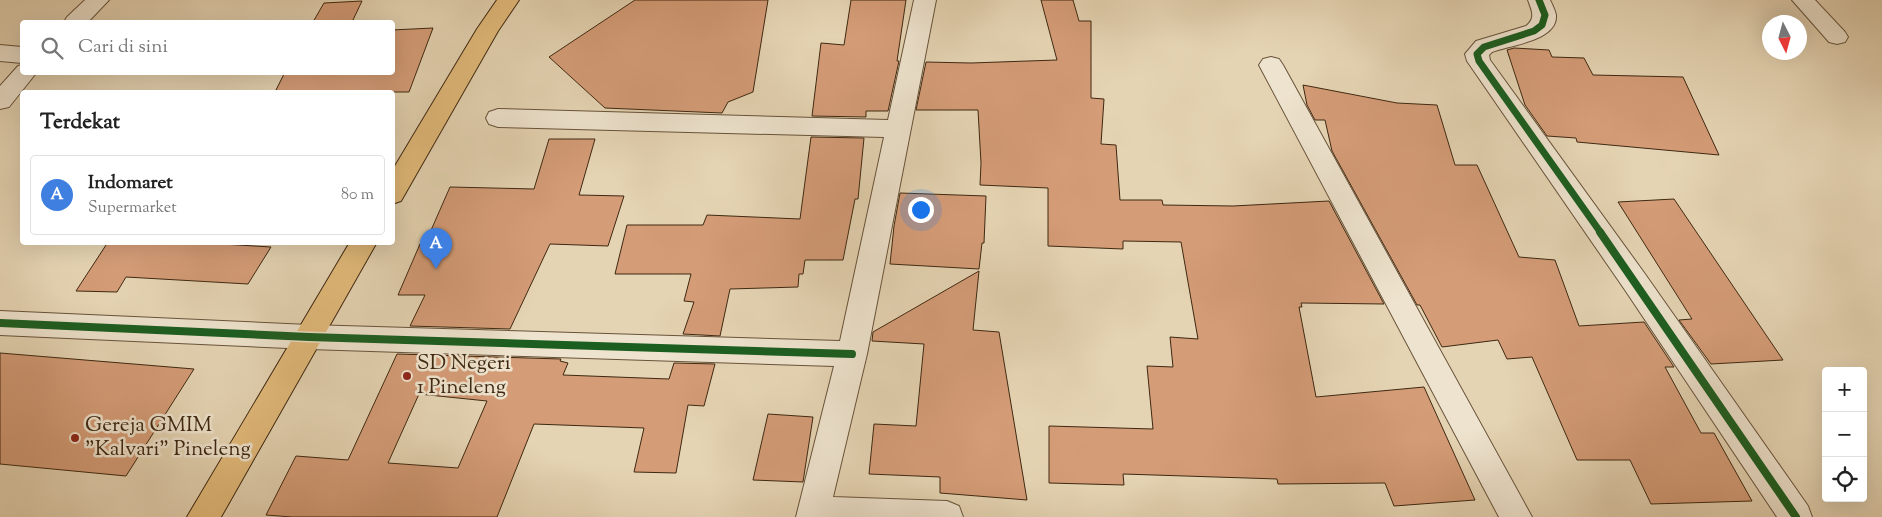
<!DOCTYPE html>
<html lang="id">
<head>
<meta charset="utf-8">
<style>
	body { margin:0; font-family:"Sorts Mill Goudy",serif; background:#f2f2f2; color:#222 }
	.controls { position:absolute; right:15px; bottom:15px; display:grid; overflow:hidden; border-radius:5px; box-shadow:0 5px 20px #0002 }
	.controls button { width:45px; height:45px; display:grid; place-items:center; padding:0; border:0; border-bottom:1px solid #e0e0e0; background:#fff; color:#222; font:25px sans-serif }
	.compass { position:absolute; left:1762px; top:15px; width:45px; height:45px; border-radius:50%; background:#fff; box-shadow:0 5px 20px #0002; rotate:174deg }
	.you { position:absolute; left:920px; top:209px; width:18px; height:18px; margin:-12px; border:4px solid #fff; border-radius:50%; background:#1a73e8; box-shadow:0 0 0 8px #1a73e833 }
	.badge { display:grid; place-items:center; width:32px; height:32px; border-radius:50%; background:#0b8043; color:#fff; font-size:16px; font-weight:700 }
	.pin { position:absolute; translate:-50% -41px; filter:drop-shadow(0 1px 2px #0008) }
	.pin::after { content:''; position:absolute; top:26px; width:18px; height:15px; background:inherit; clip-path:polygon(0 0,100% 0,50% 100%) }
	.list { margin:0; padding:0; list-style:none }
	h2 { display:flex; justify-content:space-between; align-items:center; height:65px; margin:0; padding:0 20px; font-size:21px }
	h2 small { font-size:16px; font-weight:400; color:#767676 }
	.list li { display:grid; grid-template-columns:32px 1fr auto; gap:15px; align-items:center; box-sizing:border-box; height:80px; margin:0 10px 10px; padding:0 10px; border:1px solid #e0e0e0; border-radius:5px }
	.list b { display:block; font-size:19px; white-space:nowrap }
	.list p { margin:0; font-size:16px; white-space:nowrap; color:#767676 }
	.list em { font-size:16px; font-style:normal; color:#767676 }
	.icon { flex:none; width:28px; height:28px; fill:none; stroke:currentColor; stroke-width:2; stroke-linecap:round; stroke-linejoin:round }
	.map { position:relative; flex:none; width:1882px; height:517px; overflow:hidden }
	.search { position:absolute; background:#fff; box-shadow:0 5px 20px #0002; left:20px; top:20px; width:375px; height:55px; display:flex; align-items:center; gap:12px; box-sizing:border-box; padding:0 18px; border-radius:5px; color:#767676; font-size:19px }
	.panel { position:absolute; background:#fff; box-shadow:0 5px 20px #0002; left:20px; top:90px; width:375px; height:155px; border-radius:5px }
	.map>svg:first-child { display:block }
	.building { fill:#d49c77; stroke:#3e2811; fill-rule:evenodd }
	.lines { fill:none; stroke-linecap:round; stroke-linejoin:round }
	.minor-casing { stroke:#68533a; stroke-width:2 }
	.trunk-casing { stroke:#3e2811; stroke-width:2 }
	.minor { fill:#eee3ce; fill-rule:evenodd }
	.trunk { fill:#e2ba7a; fill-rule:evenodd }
	.cycleway-far1-casing { stroke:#eee3ce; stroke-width:9 }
	.cycleway-casing { stroke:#eee3ce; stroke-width:11 }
	.cycleway-far1 { stroke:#1b5e20; stroke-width:7 }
	.cycleway { stroke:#1b5e20; stroke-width:8 }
	.poi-dot { fill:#8f2418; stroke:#eee3ce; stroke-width:2 }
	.labels { text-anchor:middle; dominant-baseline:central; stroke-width:5; stroke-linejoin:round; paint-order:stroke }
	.poi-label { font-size:21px; fill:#3e2811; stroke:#eee3ce; text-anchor:start }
</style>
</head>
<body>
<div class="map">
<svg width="1882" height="517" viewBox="0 0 1882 517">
	<rect width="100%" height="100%" fill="#e5d4b3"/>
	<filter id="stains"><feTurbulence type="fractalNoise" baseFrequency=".004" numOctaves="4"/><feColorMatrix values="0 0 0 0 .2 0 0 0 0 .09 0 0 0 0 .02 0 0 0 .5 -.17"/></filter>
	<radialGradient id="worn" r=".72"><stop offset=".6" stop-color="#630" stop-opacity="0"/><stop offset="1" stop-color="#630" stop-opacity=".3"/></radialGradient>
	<path class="building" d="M635,0H768L753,92L728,102L722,113L605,108L549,57Z
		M851,0H906L897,61H899L888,111H866V117L812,116L821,43L844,45Z
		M1041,0H1073L1079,21H1091V98L1104,99L1101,144L1116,145L1120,200H1162L1163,205L1233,206L1329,201L1384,304L1301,303L1302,307H1299L1316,397L1424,387L1475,500L1394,506L1385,483L1278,484L1277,479L1123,474L1124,485L1049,483V426L1153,429L1147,366L1173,367L1170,337L1198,339L1181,242L1123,241V249L1048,246V188L980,185L981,163L978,110H916L926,62L971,63L1057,60Z
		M362,1L352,22H313L324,3Z
		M433,28L409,92H275L285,72H392V30Z
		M1514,48L1549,50L1552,57L1584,58L1593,75L1683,77L1719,155L1577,142L1576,138L1547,136L1525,105L1507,50Z
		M1303,85L1397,103L1437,105L1455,165H1477L1519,257L1555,260L1579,326L1644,322L1674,367H1665L1701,433H1714L1752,501L1651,504L1630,460H1577L1532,357L1507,359L1498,340L1442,347L1420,305H1417L1332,151L1325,120H1315L1307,105Z
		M811,137L864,138L858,199H855L843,260H805L803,274H799L798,287L730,289L720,336L683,334L694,302L684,301L691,274H615L627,225H703L707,215L800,219Z
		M549,139H595L579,195L624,196L608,246L550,244L510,329L410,326L425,295H398L420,244H425L450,187L534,189Z
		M900,193L986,196L984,243H982L979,269L890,264L894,226Z
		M1674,199L1783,360L1711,364L1679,320L1692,319L1618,202Z
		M108,242H189L271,247L248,284L126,277L117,292L76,291Z
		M979,271L973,330L999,332L1027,500L940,493V477L869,474L874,424L916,426L924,344L872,341L873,332Z
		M0,353L194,369L126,476L0,464Z
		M397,354L561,359L560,361L568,363L563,375L669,379L674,363L715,364L704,406L688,405L676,473L634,472L644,428L534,424L497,517H292L266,515L296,456L348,460ZM419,394L487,401L458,468L388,463Z
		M768,414L813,417L803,482L753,480Z"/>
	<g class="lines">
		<g class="minor-casing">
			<path id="minor" d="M85,0H109L88,22H64L67,17Z
				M914,0H936L867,354L833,497L947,501L959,506L963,517H796L834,366L309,349L0,335V311L309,325L840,341L884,137L498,127L489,124L486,118L489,112L498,109L888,120Z
				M1528,0H1550C1552,4 1555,10 1556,15C1558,41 1510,45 1492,52L1489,55L1490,60L1645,274L1808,506L1812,517H1777L1625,290L1467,61L1465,54L1476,41L1526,26C1536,18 1532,11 1528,0Z
				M1792,0H1815L1845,32L1848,37L1845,42L1837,44L1829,42Z
				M0,45L22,47V63L0,61Z
				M1271,57L1279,59L1283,65L1532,517H1499L1259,65L1263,59Z
				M22,65V72H37L9,107L0,109V86L18,66Z"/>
		</g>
		<g class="trunk-casing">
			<path id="trunk" d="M497,0H519L498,31L401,201L392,204V171L477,29Z
				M350,242H377L221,517H187Z"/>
		</g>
		<use href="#minor" class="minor"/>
		<use href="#trunk" class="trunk"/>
		<g class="cycleway-far1-casing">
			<path id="cycleway-far1" d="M1539,0L1545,15L1542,25L1534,31L1484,47L1477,54L1479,61L1601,233"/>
		</g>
		<g class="cycleway-casing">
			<path id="cycleway" d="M1600,232L1796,517
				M0,323L309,337L852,354"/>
		</g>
		<use href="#cycleway-far1" class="cycleway-far1"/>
		<use href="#cycleway" class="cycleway"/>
	</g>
	<g class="poi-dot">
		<circle cx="407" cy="376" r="5"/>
		<circle cx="75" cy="438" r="5"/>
	</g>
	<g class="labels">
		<g class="poi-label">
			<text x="417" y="364">SD Negeri<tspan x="417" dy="24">1 Pineleng</tspan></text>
			<text x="85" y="426">Gereja GMIM<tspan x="85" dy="24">"Kalvari" Pineleng</tspan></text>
		</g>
	</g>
	<rect width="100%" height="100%" filter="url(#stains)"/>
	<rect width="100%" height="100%" fill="url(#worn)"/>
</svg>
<div class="controls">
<button>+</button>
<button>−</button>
<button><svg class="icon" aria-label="locate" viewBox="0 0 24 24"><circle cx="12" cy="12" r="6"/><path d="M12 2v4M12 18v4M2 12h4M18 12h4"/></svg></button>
</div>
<svg class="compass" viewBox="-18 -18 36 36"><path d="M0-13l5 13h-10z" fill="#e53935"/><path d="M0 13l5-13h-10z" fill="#767676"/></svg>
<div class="you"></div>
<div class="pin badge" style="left:436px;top:269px;background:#3f7fe0">A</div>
<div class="search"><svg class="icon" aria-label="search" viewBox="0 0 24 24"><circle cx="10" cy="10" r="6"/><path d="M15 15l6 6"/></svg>Cari di sini</div>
<section class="panel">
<h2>Terdekat<small></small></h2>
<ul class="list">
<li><span class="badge" style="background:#3f7fe0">A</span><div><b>Indomaret</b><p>Supermarket</p></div><em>80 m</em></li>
</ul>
</section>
</div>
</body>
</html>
